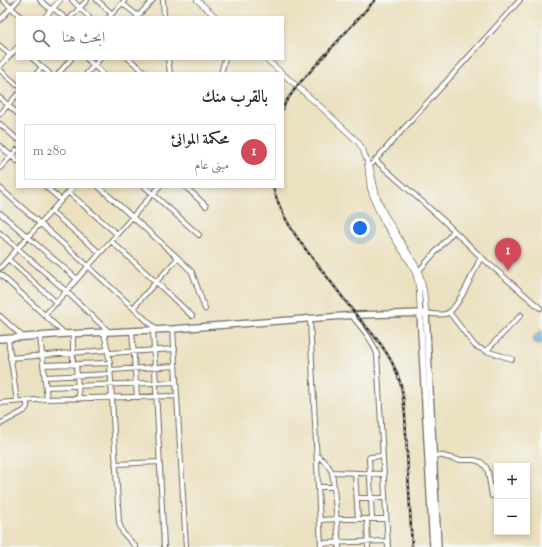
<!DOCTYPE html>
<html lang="ar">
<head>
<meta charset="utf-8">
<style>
	body { margin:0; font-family:"Sorts Mill Goudy",Amiri,serif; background:#f2f2f3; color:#2b2b33; direction:rtl }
	.controls { position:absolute; right:12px; bottom:12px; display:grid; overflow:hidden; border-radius:0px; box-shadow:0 2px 6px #0003 }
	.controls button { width:36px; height:36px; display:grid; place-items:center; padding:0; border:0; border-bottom:1px solid #e1e1e2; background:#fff; color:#2b2b33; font:20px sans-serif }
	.you { position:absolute; left:360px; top:228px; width:14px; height:14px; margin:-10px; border:3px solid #fff; border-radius:50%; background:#1a73e8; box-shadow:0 0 0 6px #1a73e833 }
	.badge { display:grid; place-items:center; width:26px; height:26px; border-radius:50%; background:#d1495b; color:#fff; font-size:13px; font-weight:700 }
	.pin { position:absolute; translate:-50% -33px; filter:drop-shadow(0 1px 2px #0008) }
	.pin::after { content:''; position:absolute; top:21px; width:14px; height:12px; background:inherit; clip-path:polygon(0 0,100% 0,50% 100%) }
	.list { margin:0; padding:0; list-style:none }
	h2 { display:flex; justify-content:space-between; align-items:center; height:52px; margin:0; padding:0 16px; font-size:17px }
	h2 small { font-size:13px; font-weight:400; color:#7c7c81 }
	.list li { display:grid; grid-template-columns:26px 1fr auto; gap:12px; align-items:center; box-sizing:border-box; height:56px; margin:0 8px 8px; padding:0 8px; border:1px solid #e1e1e2; border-radius:0px }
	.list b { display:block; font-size:15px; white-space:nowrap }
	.list p { margin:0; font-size:13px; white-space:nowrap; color:#7c7c81 }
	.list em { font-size:13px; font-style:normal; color:#7c7c81 }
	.icon { flex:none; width:22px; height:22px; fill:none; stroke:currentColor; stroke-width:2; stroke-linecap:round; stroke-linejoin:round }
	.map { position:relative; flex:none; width:542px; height:547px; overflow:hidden; direction:ltr }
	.search { position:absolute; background:#fff; box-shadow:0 2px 6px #0003; left:16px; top:16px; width:268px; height:44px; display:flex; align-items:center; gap:10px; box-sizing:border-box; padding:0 14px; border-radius:0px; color:#7c7c81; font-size:15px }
	.panel { position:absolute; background:#fff; box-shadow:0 2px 6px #0003; left:16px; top:72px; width:268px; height:116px; border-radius:0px; direction:rtl }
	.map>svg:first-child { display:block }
	.water { fill:#7bb7ed; stroke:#53718c }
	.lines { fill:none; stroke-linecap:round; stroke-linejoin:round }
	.minor-casing { stroke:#6e6a5f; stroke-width:6 }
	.tertiary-casing { stroke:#6e6a5f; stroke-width:6 }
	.secondary-casing { stroke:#6e6a5f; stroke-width:8 }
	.minor { stroke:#fff; stroke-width:4 }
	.tertiary { stroke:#fff; stroke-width:4.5 }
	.secondary { stroke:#fff; stroke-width:5.5 }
	.rail-casing { stroke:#2b2b2b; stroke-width:2.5 }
	.rail { stroke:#f6f6f2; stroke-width:1; stroke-dasharray:3; stroke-linecap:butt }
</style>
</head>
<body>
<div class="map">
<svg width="542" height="547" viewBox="0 0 542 547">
	<rect width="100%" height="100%" fill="#f6f6f2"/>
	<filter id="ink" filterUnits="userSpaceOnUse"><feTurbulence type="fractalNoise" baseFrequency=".025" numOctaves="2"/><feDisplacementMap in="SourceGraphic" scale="8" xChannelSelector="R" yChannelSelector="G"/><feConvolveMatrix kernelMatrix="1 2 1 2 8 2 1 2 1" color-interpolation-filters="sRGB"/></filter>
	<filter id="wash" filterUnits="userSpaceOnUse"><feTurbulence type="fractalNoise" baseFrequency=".012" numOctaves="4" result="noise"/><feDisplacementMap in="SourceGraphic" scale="16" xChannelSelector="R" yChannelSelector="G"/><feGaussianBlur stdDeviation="0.9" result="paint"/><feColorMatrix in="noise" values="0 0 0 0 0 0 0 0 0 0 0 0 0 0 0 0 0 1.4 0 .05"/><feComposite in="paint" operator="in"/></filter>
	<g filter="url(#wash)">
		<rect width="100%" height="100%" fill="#ebe0bf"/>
		<path class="water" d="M542,330V343L541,344L534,342V337Z"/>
	</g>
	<g filter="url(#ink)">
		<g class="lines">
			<g class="minor-casing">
				<path id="minor" d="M3,0L21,17
					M40,0L51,10
					M72,0L89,17
					M97,0L112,14
					M163,0L164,17
					M122,3L138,16
					M53,8L64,17
					M71,17L87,0
					M109,17L125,0
					M137,17L153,0
					M0,20L18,0
					M0,46L10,55
					M33,59L49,73
					M87,59L102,73
					M129,59L146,73
					M168,59L170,73
					M0,70L17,85
					M37,73L42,67
					M59,73L71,59
					M87,73L100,59
					M221,73L225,59
					M0,98L17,113
					M0,114L17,95
					M0,124L17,139
					M0,146L17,161
					M375,160L444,221L481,257C475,269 459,307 448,313C441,316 433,314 426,313
					M370,166L520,0
					M0,168L17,150
					M46,187L61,200
					M99,187L178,258L156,282L192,316
					M145,187L199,235
					M186,187L206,206
					M0,188L88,266L157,330
					M68,192L117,234
					M51,211L100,253
					M0,213L77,279
					M0,233L66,291L109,332
					M111,241L156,282L134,307
					M481,257L540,308
					M178,258L192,272L205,309
					M8,259L57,303
					M0,268L73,187
					M417,273L454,231
					M0,274L65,334
					M449,312L475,346L486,351L512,359
					M45,315L159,187
					M0,316L23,337
					M352,316C362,328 372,339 377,354L388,547
					M310,320L321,547
					M173,329L186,547
					M153,330L164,547
					M132,331L137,397
					M104,332L110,363L119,523L123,533L136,547
					M73,334V364
					M40,336L47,399
					M8,339L17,401
					M486,351L521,315
					M109,353L175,349
					M10,358L108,350
					M76,364L79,399
					M43,365L110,363
					M110,370L175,366
					M45,377L110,374
					M46,387L176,382
					M0,403L47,399L177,396
					M0,424L24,411L27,407V401
					M317,455L327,464L332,472L334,487L339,547
					M431,455L443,456L458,460H474L481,462L486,467L488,472L492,496
					M115,464L160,462
					M332,472L384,474
					M355,473L358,519
					M319,487H334
					M357,498H385
					M367,519L368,547
					M372,519L369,458L370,457L383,456
					M321,520L337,519H386
					M321,543L388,541"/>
			</g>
			<g class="tertiary-casing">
				<path id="tertiary" d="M197,0L216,17
					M45,17L60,0
					M266,59L282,73
					M0,66L17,48
					M283,74L322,108L358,142L363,150L367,161L370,188L377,208L385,224L411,264L416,275L419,290L420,313
					M367,164L370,166L377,197L384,213L419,271L424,291L426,313"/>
			</g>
			<g class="secondary-casing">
				<path id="secondary" d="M420,313L433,547
					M0,339L65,334L173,329L357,315L426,313L438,547"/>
			</g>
			<use href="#minor" class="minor"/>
			<use href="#tertiary" class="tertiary"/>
			<use href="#secondary" class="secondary"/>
			<g class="rail-casing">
				<path id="rail" d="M283,109L285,103L297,86L375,0
					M273,187C282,221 302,245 324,273C335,287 346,302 357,316C374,335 391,354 399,379C403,390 404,403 405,415L412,547"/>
			</g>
			<use href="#rail" class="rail"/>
		</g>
	</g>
</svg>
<div class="controls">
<button>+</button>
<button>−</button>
</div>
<div class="you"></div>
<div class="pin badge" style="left:508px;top:271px">1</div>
<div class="search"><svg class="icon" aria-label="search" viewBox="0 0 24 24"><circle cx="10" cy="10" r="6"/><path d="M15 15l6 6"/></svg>ابحث هنا</div>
<section class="panel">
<h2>بالقرب منك<small></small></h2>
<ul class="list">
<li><span class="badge">1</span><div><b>محكمة الموانئ</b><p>مبنى عام</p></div><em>280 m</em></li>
</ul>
</section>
</div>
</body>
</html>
